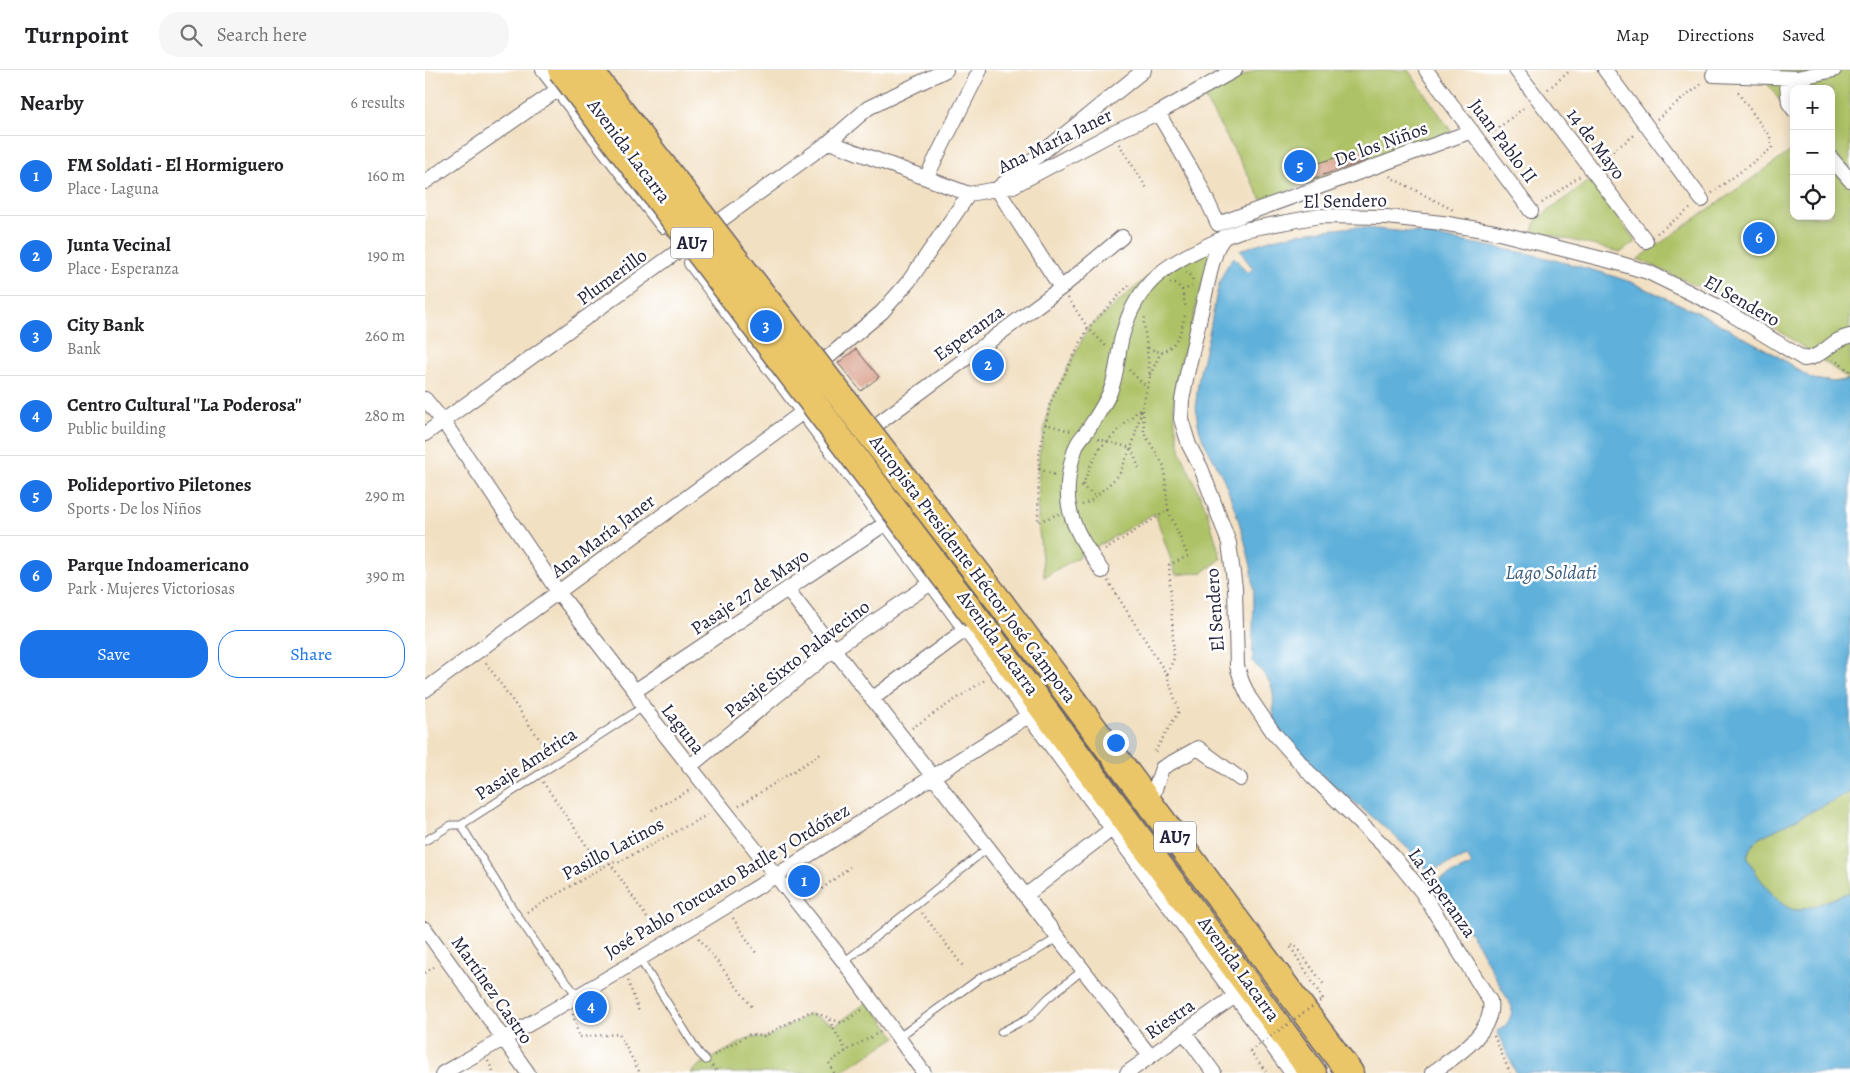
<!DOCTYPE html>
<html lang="en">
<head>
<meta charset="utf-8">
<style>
	body { margin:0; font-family:Alegreya,serif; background:#f6f6f6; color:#202124 }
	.controls { position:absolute; right:15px; top:15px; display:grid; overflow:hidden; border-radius:10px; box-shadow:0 2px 12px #0003 }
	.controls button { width:45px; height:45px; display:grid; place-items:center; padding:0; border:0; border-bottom:1px solid #e0e0e0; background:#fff; color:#202124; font:25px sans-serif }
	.you { position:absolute; left:690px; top:672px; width:18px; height:18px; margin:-12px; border:4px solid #fff; border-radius:50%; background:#1a73e8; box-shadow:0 0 0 8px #1a73e833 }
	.badge { display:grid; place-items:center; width:32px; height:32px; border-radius:50%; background:#1a73e8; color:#fff; font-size:16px; font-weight:700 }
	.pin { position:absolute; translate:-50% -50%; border:2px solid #fff; box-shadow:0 1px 5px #0006 }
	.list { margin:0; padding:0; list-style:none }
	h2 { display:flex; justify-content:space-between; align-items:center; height:65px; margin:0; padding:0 20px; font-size:21px }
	h2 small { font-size:16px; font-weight:400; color:#757577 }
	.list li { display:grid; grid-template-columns:32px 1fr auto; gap:15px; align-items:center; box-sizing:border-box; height:80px; padding:0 20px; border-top:1px solid #e0e0e0 }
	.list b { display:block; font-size:19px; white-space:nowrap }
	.list p { margin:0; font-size:16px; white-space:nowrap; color:#757577 }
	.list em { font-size:16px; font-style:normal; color:#757577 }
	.actions { display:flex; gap:10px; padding:15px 20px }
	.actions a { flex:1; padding:11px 0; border:1px solid #1a73e8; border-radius:20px; text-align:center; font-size:18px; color:#1a73e8 }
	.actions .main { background:#1a73e8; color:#fff }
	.icon { flex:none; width:28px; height:28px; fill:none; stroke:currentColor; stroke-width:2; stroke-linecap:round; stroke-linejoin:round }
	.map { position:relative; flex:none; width:1425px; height:1003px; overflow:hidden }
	header { display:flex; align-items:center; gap:30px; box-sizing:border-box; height:70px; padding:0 25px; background:#fff; border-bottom:1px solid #e0e0e0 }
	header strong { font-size:24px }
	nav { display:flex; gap:28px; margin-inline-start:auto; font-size:18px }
	.search { width:350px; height:45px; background:#f6f6f6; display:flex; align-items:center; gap:12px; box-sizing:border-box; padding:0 18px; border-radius:20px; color:#757577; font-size:19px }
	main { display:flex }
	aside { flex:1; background:#fff }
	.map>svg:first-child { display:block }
	.green { fill:#adc266; stroke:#687250 }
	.water { fill:#5fb0da; stroke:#40698a }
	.building { fill:#d89f8a }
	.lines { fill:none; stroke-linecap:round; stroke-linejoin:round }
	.service-casing { stroke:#6b646a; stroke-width:9 }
	.minor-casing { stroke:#6b646a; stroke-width:16 }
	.motorway-casing { stroke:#6b646a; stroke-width:29 }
	.path { stroke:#6b646a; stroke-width:2.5; stroke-dasharray:1 4; stroke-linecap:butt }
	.service { stroke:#fff; stroke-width:7 }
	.minor { stroke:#fff; stroke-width:14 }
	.motorway { stroke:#ebc669; stroke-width:26 }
	.motorway-bridge-casing { stroke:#6b646a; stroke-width:29; stroke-linecap:butt }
	.path-bridge { stroke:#6b646a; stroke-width:2.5; stroke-dasharray:1 4; stroke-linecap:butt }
	.motorway-bridge { stroke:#ebc669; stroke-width:26 }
	.labels { text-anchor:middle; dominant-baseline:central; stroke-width:5; stroke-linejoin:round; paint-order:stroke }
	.shield { fill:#fff; stroke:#646476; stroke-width:1 }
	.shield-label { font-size:18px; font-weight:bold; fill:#22223b }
	.street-label { font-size:19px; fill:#22223b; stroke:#fff }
	.water-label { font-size:20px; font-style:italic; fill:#3a5b7b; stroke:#fff }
</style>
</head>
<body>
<header>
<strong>Turnpoint</strong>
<div class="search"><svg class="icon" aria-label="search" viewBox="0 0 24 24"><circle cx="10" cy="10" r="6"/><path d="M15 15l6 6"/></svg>Search here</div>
<nav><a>Map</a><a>Directions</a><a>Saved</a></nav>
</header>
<main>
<aside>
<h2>Nearby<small>6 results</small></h2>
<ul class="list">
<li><span class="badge">1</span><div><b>FM Soldati - El Hormiguero</b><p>Place · Laguna</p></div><em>160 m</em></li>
<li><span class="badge">2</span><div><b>Junta Vecinal</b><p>Place · Esperanza</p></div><em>190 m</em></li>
<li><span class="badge">3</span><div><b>City Bank</b><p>Bank</p></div><em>260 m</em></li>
<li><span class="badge">4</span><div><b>Centro Cultural ''La Poderosa''</b><p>Public building</p></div><em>280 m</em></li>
<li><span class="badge">5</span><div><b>Polideportivo Piletones</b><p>Sports · De los Niños</p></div><em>290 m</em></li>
<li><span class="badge">6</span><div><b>Parque Indoamericano</b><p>Park · Mujeres Victoriosas</p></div><em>390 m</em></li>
</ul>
<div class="actions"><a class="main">Save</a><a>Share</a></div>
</aside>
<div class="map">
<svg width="1425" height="1003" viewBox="0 0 1425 1003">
	<rect width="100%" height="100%" fill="#fff"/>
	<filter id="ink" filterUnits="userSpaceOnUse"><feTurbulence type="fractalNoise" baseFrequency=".02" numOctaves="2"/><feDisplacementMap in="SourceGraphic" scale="10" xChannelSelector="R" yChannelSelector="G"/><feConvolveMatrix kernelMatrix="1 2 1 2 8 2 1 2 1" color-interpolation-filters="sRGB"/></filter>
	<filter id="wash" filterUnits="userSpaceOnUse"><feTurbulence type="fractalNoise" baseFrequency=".0096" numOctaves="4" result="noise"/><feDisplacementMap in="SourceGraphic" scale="20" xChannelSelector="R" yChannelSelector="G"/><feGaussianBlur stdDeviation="1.12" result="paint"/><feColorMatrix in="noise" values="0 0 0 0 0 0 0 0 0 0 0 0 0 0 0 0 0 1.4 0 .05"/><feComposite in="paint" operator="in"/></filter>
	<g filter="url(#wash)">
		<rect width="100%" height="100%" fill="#f2e0c2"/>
		<path class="green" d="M830,0H983L1027,62L837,130L779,27Z
			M1333,0H1425V334L1206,212L1278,245L1349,284L1387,309L1408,312L1424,309L1359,264L1302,230L1213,189L1369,79V146H1406V19H1369V51Z
			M1165,110L1211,172L1196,182L1108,161L1111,150Z
			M787,178L753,304L749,335L750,353L756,383L782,441L796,489L778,502L751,505L730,443L619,507L613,452L614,385L625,333L663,258L735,196Z
			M1425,722V822C1411,827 1388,838 1374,840C1356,843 1329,802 1322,787L1325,778L1334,768Z
			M443,931L471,967L414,1003H265L276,994L326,967L341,968L385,944L411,955Z"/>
		<path class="water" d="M929,157L993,163L1106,184L1175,202L1206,212L1278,245L1349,284L1387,309L1408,312L1425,310V722L1334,768L1325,778L1322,787C1329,802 1356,843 1374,840C1388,838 1411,827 1425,822V1003H1091L1072,961C1082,956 1087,948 1087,937L1053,875L1011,811L1047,795L1042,786L1004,802C961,748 896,715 853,661C843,648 853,627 845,613C841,605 833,598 828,592C826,561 832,528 826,497C820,468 810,438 799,410C790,390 775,371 772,348C768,318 780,284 786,254C790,232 793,204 809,187L822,203L828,199L815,181C852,164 890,161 929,157Z"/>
		<g id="blocks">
			<path class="building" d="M939,78L943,90L886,109L882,97Z
				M431,279L454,307L436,321L413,293Z
				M562,285L572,296L561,307L554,293Z
				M379,800L393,819L380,829L371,818L372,804Z"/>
		</g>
	</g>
	<g filter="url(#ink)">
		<use href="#blocks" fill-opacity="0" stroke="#6b646a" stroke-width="1"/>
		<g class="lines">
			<g class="service-casing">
				<path id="service" d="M36,755L90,842L117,882L152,925
					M0,771L26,755H36L218,637
					M214,888L274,983L281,990
					M419,892L563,778
					M576,962L605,947L623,928L658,900
					M474,967L555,908L607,884L632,868"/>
			</g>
			<g class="minor-casing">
				<path id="minor" d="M118,0L238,156
					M1001,0L1106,141
					M1091,0L1221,171
					M1180,0L1277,130
					M1288,5L1372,8L1409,0
					M1369,40L1364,33L1362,15L1372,8
					M733,43L773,111L793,154L1047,61
					M404,72L544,124
					M1406,88L1425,110
					M501,108L555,0
					M0,112L141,14
					M266,193L506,513L867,1003
					M636,218L572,119L719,0
					M389,299L457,242L484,211L544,124L588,116L688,63L733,43L810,0
					M0,329L18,351L134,523L210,621L218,637L419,892L499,1003
					M0,364L404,72L443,38L521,0
					M439,364L636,218L697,167
					M677,501C665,483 650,462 645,441C640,421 644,396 651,377C653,371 658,366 662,361C670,349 679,336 685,322C693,303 692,283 698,263C714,206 749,191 798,168
					M362,519L725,986
					M0,620L378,342
					M210,621L461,453
					M447,629L540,560
					M264,697L409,579L506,513
					M725,734L737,698L773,678L815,709
					M600,826L687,759
					M0,859L103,1003
					M759,962L789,1003
					M18,1003C217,892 411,769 603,646
					M702,1003L810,926
					M1007,1003C1029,987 1070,963 1065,931L997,822L963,780L887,706L848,662L824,627L817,612L812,596L810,518L804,473L776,398L764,375L756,349L757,330L762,304L787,194L793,176L799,167L818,160L895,146L962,147L1017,153L1070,162L1193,193L1223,202L1296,238L1379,289C1397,288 1407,269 1425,266"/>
			</g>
			<g class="motorway-casing">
				<path id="motorway" d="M574,531L925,1003
					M551,548L888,1003"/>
			</g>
			<path class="path" d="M1123,19L1146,0
				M1232,49L1279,12
				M1066,64L1101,36
				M694,74L723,120
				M1176,90L1211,64
				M965,106L967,108L1028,140
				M1287,123L1347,78L1345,67L1311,20
				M1117,133L1155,106
				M1232,163L1266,138
				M761,202L767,206L768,213
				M745,213H751L757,220L761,239
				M757,220L767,217
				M643,228L663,258L681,276
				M723,278L730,281L738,282
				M1408,289L1425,301
				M704,300L722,317
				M725,305L735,284L747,276L755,264L761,242
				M718,340L719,363L739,396L743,440
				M620,354L646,361
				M673,369L706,378L714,398
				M614,399L630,405
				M658,415L665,396L675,378L717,337
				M656,416L671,426
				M657,435L667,430L694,405L708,373L725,307L719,253L720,246
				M634,444L613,452L614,385L625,333L663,258L705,214
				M680,480L743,440L763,486L744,495L749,588L742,605
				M683,511L742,605L754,641L729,683
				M61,593L125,684
				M487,658L560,610
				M118,712L177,798
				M314,736L397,683
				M227,740L267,719
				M185,793L233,864
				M385,828L425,797
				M102,842L185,793L194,792L286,743
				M497,843L538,896
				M308,848L331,883
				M274,868L328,938
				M0,903L9,897
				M203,911L214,942
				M898,929L865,876L869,874L900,916
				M148,944L154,967L194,964L215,1003
				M404,950L421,981
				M1069,966L1085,1003
				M825,981L842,1003
				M289,985L325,964L339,966L386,941L417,953L437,940
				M63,991L69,1003
				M287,996L294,1003
				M409,1003L404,993L421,981L455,962"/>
			<use href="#service" class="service"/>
			<use href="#minor" class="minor"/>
			<use href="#motorway" class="motorway"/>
			<g class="motorway-bridge-casing">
				<path id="motorway-bridge" d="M136,0L551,548
					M164,0L574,531"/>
			</g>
			<path class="path-bridge" d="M825,981L898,929"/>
			<use href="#motorway-bridge" class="motorway-bridge"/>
		</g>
	</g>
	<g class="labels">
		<g class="shield">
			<rect x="246" y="157.5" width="42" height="31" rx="4"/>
			<rect x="729" y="751.5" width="42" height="31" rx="4"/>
		</g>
		<g class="shield-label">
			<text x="267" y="173">AU7</text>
			<text x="750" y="767">AU7</text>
		</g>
		<g class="street-label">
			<text transform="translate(630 71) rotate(-26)">Ana María Janer</text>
			<text transform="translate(1078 71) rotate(53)">Juan Pablo II</text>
			<text transform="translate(956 74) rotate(-20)">De los Niños</text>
			<text transform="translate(1171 74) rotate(53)">14 de Mayo</text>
			<text transform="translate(204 81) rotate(53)">Avenida Lacarra</text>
			<text transform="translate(920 131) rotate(-1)">El Sendero</text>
			<text transform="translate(187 207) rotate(-36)">Plumerillo</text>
			<text transform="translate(1317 231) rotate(30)">El Sendero</text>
			<text transform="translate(544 263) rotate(-36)">Esperanza</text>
			<text transform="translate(178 466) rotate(-37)">Ana María Janer</text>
			<text transform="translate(548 499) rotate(53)">Autopista Presidente Héctor José Cámpora</text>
			<text transform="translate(325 522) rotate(-34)">Pasaje 27 de Mayo</text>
			<text transform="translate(790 540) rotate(-94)">El Sendero</text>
			<text transform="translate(573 573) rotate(54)">Avenida Lacarra</text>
			<text transform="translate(372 589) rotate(-38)">Pasaje Sixto Palavecino</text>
			<text transform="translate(258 659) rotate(52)">Laguna</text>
			<text transform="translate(101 694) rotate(-33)">Pasaje América</text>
			<text transform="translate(188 779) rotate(-28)">Pasillo Latinos</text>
			<text transform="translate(302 811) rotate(-31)">José Pablo Torcuato Batlle y Ordóñez</text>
			<text transform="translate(1017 823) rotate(55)">La Esperanza</text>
			<text transform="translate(814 899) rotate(54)">Avenida Lacarra</text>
			<text transform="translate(67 920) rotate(55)">Martínez Castro</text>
			<text transform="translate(745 949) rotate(-35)">Riestra</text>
		</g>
		<g class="water-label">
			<text x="1126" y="502">Lago Soldati</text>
		</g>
	</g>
</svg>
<div class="controls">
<button>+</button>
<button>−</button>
<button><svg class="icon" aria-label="locate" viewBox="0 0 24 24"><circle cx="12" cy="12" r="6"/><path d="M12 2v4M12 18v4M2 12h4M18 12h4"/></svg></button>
</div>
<div class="you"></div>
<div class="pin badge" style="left:379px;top:811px">1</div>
<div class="pin badge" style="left:563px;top:295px">2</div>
<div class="pin badge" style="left:341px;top:256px">3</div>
<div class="pin badge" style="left:166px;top:937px">4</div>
<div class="pin badge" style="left:875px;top:96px">5</div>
<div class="pin badge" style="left:1334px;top:168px">6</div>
</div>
</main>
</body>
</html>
